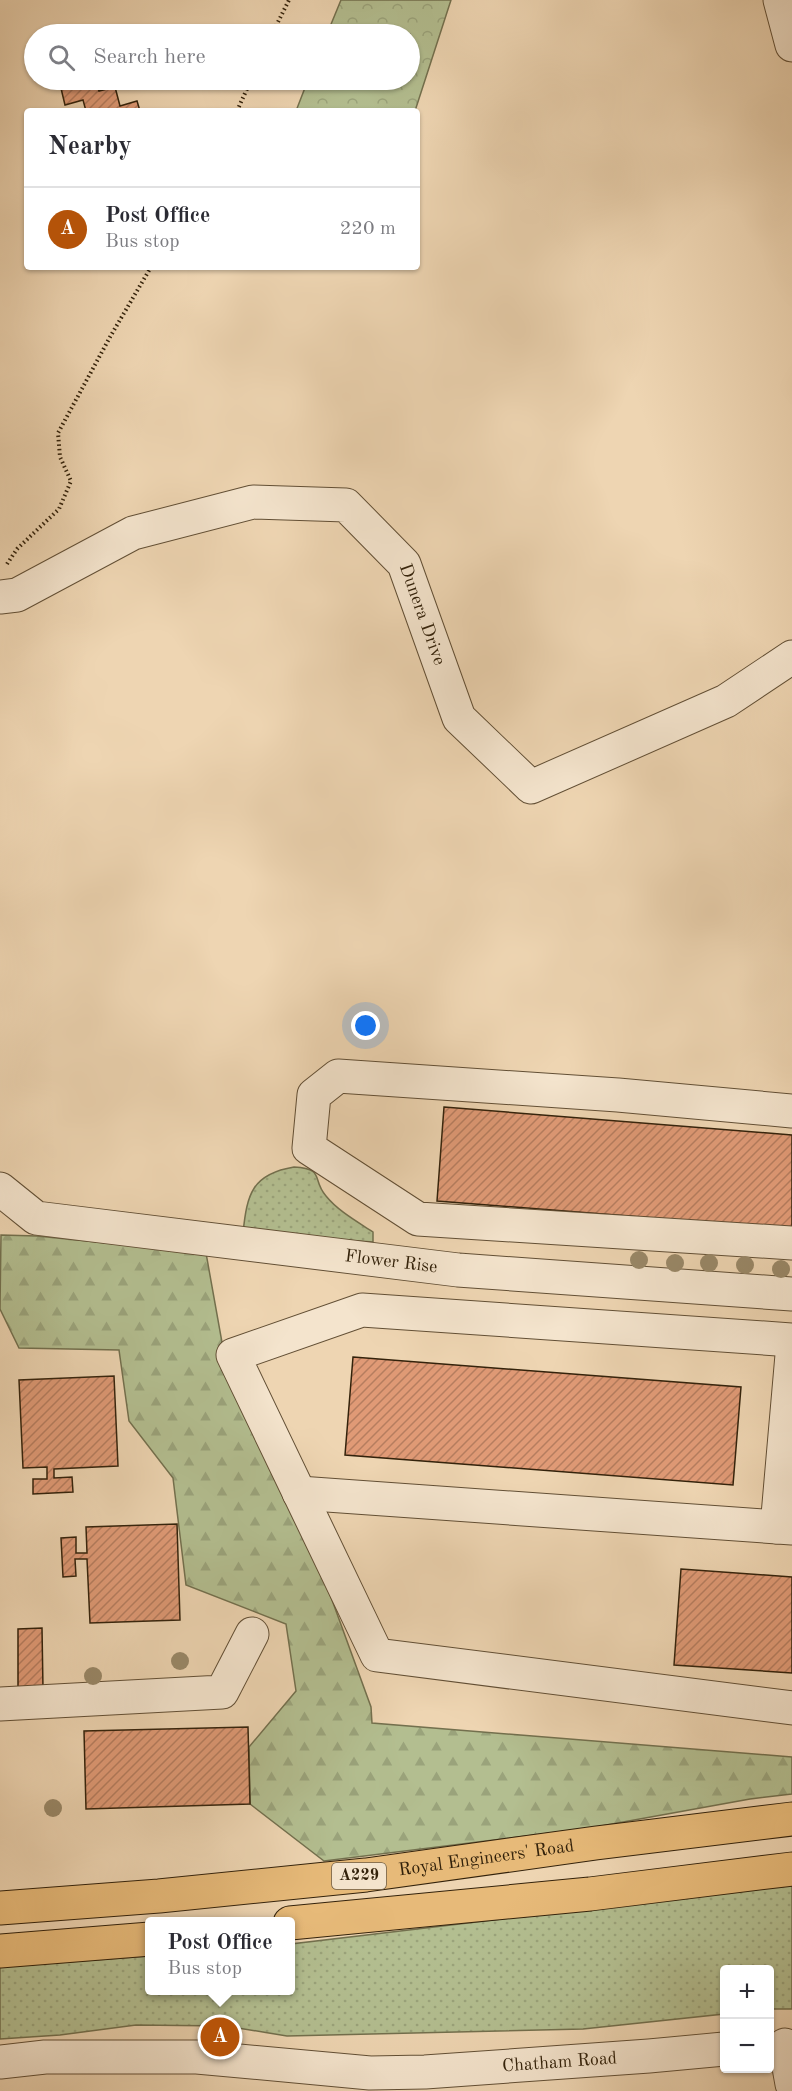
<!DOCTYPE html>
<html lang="en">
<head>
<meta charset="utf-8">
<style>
	body { margin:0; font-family:"Old Standard TT",serif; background:#f2f2f3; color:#2b2b33 }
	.controls { position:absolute; right:18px; bottom:18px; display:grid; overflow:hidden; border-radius:6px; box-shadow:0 2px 4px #0004 }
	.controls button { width:54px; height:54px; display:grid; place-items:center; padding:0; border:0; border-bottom:2px solid #e1e1e2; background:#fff; color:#2b2b33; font:30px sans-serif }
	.you { position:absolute; left:366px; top:1026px; width:21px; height:21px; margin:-15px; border:4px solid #fff; border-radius:50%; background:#1a73e8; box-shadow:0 0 0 9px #1a73e833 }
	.badge { display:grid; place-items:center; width:39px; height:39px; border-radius:50%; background:#b45309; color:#fff; font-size:20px; font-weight:700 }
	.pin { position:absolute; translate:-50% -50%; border:3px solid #fff; box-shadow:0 2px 6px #0006 }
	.popup { position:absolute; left:145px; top:1917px; width:150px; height:78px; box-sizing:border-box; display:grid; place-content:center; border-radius:6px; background:#fff; filter:drop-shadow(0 2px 4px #0005); font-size:20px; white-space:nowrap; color:#7c7c81 }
	.popup b { font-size:22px; color:#2b2b33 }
	.popup::after { content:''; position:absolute; left:50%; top:100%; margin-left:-12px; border:12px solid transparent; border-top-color:#fff }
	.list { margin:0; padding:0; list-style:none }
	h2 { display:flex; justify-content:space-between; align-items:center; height:78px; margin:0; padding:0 24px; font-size:26px }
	h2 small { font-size:20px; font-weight:400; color:#7c7c81 }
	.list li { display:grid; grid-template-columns:39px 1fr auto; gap:18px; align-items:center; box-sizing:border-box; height:84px; padding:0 24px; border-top:2px solid #e1e1e2 }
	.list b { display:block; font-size:22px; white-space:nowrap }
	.list p { margin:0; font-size:20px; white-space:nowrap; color:#7c7c81 }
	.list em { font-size:20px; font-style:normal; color:#7c7c81 }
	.icon { flex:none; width:33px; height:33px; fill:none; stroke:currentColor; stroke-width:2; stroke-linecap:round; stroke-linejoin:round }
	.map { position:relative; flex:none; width:792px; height:2091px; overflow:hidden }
	.search { position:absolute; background:#fff; box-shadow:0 2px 4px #0004; left:24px; top:24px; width:396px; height:66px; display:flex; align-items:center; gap:15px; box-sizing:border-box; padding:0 21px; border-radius:33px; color:#7c7c81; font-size:22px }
	.panel { position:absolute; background:#fff; box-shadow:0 2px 4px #0004; left:24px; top:108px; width:396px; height:162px; border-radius:6px }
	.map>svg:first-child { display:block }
	.grass { fill:url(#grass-dots); stroke:#73704e; stroke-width:1.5 }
	.forest { fill:url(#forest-firs); stroke:#73704e; stroke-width:1.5 }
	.park { fill:url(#park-crowns); stroke:#73704e; stroke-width:1.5 }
	.building { fill:url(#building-hatch); stroke:#33220b; stroke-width:1.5 }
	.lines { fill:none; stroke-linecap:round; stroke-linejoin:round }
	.minor-casing { stroke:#624f35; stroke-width:35 }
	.highway-casing { stroke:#33220b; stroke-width:35 }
	.path { stroke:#33220b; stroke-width:4; stroke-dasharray:1.5 3; stroke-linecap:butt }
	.minor { stroke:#f4e4cd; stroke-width:33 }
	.highway { stroke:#e7ba79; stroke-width:33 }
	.tree { fill:#998868 }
	.labels { text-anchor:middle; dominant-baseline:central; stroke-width:4.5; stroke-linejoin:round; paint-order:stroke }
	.shield { fill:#f4e4cd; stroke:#6d5c45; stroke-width:1.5 }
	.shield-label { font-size:16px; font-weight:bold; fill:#33220b }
	.street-label { font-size:18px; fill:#33220b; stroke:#f4e4cd }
</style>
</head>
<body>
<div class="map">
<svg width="792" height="2091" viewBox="0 0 792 2091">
	<defs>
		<pattern id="grass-dots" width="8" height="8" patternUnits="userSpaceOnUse" patternTransform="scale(1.5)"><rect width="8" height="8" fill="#b3be90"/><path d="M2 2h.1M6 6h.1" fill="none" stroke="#9aa37b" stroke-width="1.8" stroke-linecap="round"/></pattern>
		<pattern id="forest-firs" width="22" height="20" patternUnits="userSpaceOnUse" patternTransform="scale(1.5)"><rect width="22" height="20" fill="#b3be90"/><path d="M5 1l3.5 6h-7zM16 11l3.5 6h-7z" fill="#9aa37b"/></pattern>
		<pattern id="park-crowns" width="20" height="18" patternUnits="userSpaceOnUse" patternTransform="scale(1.5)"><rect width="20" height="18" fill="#b3be90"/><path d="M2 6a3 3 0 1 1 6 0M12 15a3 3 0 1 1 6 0" fill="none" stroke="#9aa37b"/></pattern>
		<pattern id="building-hatch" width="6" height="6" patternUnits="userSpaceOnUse" patternTransform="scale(1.5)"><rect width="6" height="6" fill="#e09a76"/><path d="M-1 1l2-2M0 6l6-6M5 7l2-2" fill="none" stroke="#b67d5f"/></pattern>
	</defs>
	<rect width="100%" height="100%" fill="#eed5b2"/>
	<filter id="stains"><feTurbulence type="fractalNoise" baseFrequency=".00333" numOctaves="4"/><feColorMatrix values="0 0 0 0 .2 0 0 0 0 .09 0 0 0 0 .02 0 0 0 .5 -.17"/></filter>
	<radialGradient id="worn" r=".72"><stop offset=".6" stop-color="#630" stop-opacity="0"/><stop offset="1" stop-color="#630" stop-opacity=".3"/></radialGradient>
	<path class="grass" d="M294,1167C326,1169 311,1179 326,1196C338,1211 358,1222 373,1232V1242L243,1233C247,1194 252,1174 294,1167Z
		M792,1882V2009H770V1970H724V2014L583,2029L287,2036L226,2026L136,2025L60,2035L0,2039V1967L149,1956L150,1990H290L291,1944L721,1893Z"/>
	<path class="forest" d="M1,1235L37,1236L206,1253L228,1376L316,1556L371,1707L372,1723L792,1757V1794L750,1799L590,1828L324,1861L250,1804L249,1747L296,1691L286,1624L186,1585L173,1478L129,1421L119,1350L19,1348L0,1309Z"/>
	<path class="park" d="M341,0H451L415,111H296L308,80H410V34H327Z"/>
	<path class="building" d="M59,80H96L99,91L115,87L120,106L137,101L140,111H86L83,100L65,105Z
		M444,1107L792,1135V1229L437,1201Z
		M353,1357L741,1387L733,1485L345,1455Z
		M114,1376L118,1466L54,1469V1478L72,1477L73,1492L33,1494V1479H47V1467L23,1468L19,1380Z
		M177,1524L180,1620L90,1623L87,1559H75L76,1576L63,1577L61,1538L76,1537V1553H87L86,1527Z
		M681,1569L792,1577V1673L674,1665Z
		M42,1628L43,1689H18V1629Z
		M248,1727L250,1804L86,1809L84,1731Z"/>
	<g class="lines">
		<g class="minor-casing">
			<g id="minor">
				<path d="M780,0L792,45"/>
				<path id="s1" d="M0,597L17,595L133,533L253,502L346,505L404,564L459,718L531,787L726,701L792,657"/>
				<path d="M792,1111L618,1095L338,1076L314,1095L309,1148L418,1219L792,1243"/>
				<path id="s2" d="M0,1189L36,1218L458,1270L792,1294"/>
				<path d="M792,1340L362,1310L233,1355L377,1655L792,1708"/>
				<path d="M299,1493L792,1528"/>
				<path d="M777,1527L792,1355"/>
				<path d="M0,1704L222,1692L252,1634"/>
				<path d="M785,2045L792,2084"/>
				<path id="s3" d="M0,2062L45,2057H197L370,2073L425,2072L649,2056L724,2049"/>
			</g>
		</g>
		<g class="highway-casing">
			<g id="highway">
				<path id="s4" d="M0,1908L159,1896L366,1875L596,1843L792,1819"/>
				<path d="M290,1923L590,1894L792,1869"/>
				<path d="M0,1951L150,1939"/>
			</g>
		</g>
		<path class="path" d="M272,34L289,0
			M237,111L251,80
			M294,111L296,110
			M7,564L17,549L59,509L71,481L60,457L58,433L110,337L151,267"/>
		<use href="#minor" class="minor"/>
		<use href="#highway" class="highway"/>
	</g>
	<g class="tree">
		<circle cx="639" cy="1260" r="9"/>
		<circle cx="675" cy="1263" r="9"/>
		<circle cx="709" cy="1263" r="9"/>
		<circle cx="745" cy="1265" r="9"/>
		<circle cx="781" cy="1269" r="9"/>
		<circle cx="180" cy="1661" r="9"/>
		<circle cx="93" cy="1676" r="9"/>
		<circle cx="53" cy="1808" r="9"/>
	</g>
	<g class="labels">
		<rect class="shield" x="332" y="1863" width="54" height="26" rx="4.5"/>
		<g class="shield-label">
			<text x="359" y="1876">A229</text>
		</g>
		<g class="street-label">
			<text stroke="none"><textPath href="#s1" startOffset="502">Dunera Drive</textPath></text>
			<text stroke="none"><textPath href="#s2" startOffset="404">Flower Rise</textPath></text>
			<text stroke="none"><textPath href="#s4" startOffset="489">Royal Engineers' Road</textPath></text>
			<text stroke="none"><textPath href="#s3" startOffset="561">Chatham Road</textPath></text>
		</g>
	</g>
	<rect width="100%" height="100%" filter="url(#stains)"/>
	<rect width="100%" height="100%" fill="url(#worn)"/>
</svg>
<div class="controls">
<button>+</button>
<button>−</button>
</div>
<div class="you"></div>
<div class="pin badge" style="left:220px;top:2037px">A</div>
<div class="popup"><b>Post Office</b>Bus stop</div>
<div class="search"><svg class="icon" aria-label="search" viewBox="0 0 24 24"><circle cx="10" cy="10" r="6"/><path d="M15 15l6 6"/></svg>Search here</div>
<section class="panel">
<h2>Nearby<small></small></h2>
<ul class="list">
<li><span class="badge">A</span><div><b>Post Office</b><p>Bus stop</p></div><em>220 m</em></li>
</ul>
</section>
</div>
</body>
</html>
